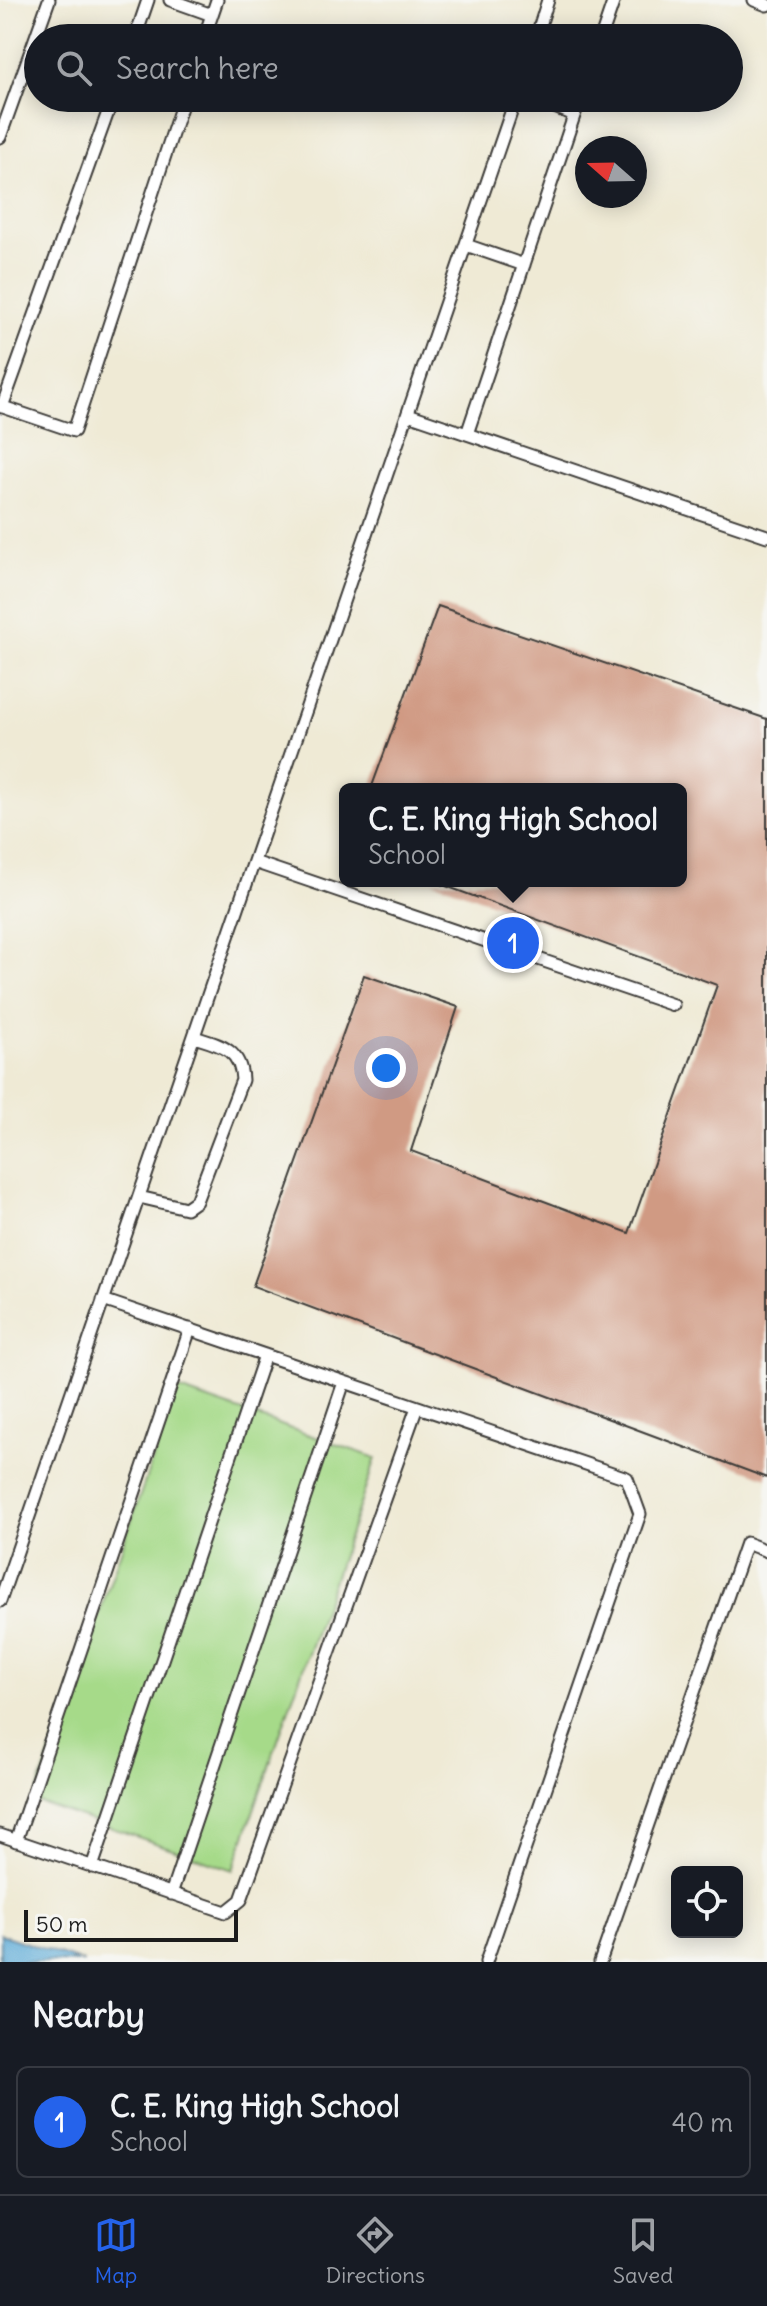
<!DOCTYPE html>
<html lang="en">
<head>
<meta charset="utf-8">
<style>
	body { margin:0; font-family:Delius,sans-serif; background:#242831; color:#f1f3f6 }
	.controls { position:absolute; right:24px; bottom:24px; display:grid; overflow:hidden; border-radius:12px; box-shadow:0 4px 20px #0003 }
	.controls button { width:72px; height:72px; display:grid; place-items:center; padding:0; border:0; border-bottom:2px solid #363941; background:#171b24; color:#f1f3f6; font:40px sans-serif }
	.compass { position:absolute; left:575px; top:136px; width:72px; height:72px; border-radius:50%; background:#171b24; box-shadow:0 4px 20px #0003; rotate:290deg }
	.scale { position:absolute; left:24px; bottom:20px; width:214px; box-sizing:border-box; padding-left:8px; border:4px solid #1c1c1c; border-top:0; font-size:22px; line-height:28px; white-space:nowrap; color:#1c1c1c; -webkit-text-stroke:6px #f6f6f2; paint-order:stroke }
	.you { position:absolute; left:386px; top:1068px; width:28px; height:28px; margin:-20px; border:6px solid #fff; border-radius:50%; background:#1a73e8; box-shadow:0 0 0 12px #1a73e833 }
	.badge { display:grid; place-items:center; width:52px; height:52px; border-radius:50%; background:#2563eb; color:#fff; font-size:26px; font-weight:700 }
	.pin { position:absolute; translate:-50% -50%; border:4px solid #fff; box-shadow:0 2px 8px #0006 }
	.popup { position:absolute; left:339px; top:783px; width:348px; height:104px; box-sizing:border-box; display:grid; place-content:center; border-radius:12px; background:#171b24; filter:drop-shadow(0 2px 6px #0005); font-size:26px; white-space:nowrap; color:#9ea1a6 }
	.popup b { font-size:30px; color:#f1f3f6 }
	.popup::after { content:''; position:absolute; left:50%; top:100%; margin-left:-16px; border:16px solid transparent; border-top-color:#171b24 }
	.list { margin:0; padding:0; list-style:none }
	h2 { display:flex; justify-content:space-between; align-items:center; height:104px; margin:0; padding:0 32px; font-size:34px }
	h2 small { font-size:26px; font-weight:400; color:#9ea1a6 }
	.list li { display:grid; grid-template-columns:52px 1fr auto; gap:24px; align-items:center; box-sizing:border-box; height:112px; margin:0 16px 16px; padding:0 16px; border:2px solid #363941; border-radius:12px }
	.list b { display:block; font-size:30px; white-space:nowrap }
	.list p { margin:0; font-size:26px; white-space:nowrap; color:#9ea1a6 }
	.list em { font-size:26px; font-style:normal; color:#9ea1a6 }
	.icon { flex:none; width:44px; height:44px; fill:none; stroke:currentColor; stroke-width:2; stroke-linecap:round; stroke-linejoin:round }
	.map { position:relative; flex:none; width:767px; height:1962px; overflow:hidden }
	.search { position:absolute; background:#171b24; box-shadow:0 4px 20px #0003; left:24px; right:24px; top:24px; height:88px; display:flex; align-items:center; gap:20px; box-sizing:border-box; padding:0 28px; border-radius:44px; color:#9ea1a6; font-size:30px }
	.sheet { height:232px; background:#171b24 }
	nav { display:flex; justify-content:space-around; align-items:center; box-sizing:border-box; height:112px; border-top:2px solid #363941; background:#171b24; font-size:22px; color:#9ea1a6 }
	nav a { display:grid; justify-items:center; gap:4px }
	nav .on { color:#2563eb }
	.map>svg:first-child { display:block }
	.green { fill:#a6da89; stroke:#617b52; stroke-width:2 }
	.water { fill:#5facd8; stroke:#3e647a; stroke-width:2 }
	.building { fill:#d09a83 }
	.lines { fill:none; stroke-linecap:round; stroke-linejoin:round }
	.service-casing { stroke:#3c3b38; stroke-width:15 }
	.service { stroke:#fff; stroke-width:11 }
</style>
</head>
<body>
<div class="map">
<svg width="767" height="1962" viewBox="0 0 767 1962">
	<rect width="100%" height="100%" fill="#f6f6f2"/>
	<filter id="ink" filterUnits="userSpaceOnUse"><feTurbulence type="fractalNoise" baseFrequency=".0125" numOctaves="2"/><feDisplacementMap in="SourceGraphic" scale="16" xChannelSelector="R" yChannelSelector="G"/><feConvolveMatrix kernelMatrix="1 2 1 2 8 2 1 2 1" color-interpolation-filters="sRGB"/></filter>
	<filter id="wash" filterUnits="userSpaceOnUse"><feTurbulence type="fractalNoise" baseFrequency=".006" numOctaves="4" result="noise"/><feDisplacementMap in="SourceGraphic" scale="32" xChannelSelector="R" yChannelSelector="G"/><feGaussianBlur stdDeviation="1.8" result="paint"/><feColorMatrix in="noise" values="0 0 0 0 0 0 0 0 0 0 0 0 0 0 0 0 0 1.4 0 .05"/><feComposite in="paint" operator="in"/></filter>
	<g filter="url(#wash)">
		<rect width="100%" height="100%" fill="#efead5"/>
		<path class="green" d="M177,1389L376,1458L233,1870L34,1801Z"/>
		<path class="water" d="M0,1934L83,1962H0Z"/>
		<g id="blocks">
			<path class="building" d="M438,606L767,719V1478L253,1286L364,975L458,1007L411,1151L629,1233L717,985L432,881H681V789H371Z"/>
		</g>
	</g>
	<g filter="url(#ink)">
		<use href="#blocks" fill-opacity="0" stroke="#3c3b38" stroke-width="2"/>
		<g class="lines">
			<g class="service-casing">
				<path id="service" d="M170,0L212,15
					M754,0L767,5
					M135,38L148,0
					M204,38L217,0
					M536,38L548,0
					M601,38L614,0
					M533,98L574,115
					M0,137L49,0
					M466,245L524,265
					M0,406L74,431L184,98
					M2,407L113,98
					M408,414L767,536
					M467,434L580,98
					M254,862L673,1005
					M139,1197L186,1208L196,1201L242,1080C241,1049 220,1045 194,1037
					M103,1300L627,1478L640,1514L486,1962
					M0,1601L516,98
					M0,1835L226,1912L241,1900L417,1407
					M16,1841L190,1329
					M92,1867L265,1355
					M171,1894L344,1382
					M600,1962L746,1543L767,1551"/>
			</g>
			<use href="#service" class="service"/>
		</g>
	</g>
</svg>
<div class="controls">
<button><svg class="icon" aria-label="locate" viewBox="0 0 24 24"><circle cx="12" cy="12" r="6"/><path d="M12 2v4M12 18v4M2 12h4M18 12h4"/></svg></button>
</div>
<svg class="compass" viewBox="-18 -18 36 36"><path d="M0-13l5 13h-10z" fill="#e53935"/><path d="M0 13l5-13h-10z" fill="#9ea1a6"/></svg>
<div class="scale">50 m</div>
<div class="you"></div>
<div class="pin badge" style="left:513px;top:943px">1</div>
<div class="popup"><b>C. E. King High School</b>School</div>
<div class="search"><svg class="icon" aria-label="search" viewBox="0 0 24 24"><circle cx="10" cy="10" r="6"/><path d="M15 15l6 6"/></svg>Search here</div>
</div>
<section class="sheet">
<h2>Nearby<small></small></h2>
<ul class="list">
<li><span class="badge">1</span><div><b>C. E. King High School</b><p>School</p></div><em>40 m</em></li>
</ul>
</section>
<nav>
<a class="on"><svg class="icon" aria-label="map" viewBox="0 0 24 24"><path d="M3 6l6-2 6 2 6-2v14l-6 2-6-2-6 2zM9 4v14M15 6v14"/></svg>Map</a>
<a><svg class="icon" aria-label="directions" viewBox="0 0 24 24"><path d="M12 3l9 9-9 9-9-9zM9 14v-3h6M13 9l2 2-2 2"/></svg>Directions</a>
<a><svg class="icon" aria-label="saved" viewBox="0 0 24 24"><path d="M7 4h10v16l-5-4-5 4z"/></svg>Saved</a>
</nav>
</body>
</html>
